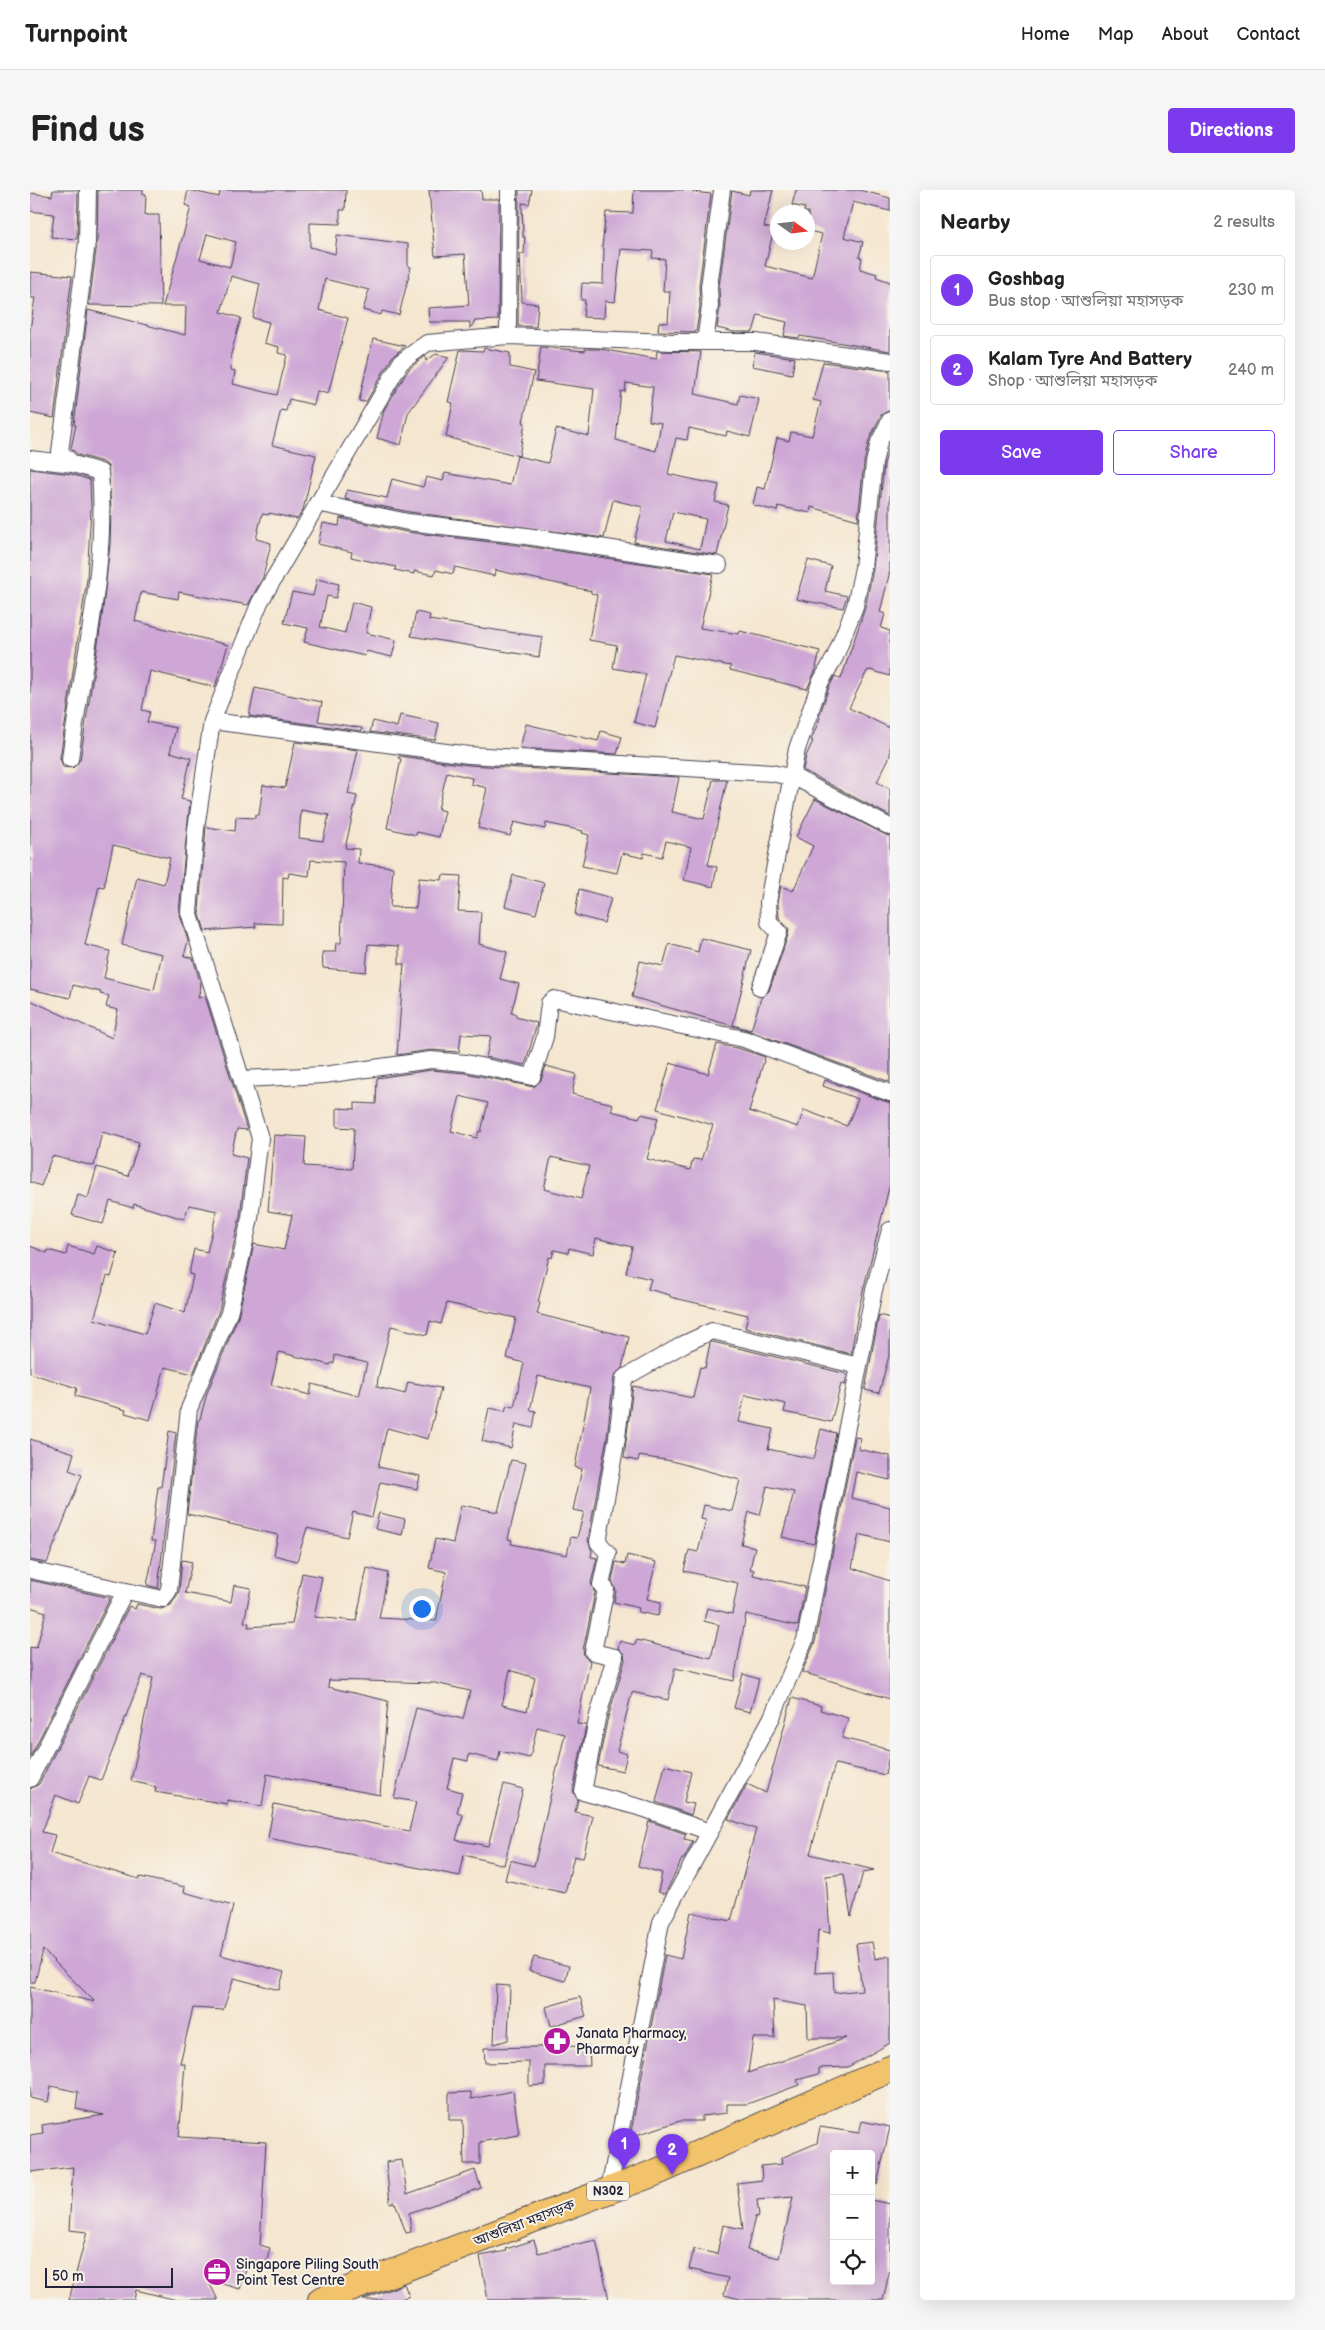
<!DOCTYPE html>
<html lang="en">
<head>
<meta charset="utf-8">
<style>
	body { margin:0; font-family:"Balsamiq Sans","Noto Sans Bengali",sans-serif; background:#f6f6f6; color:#222 }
	.controls { position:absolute; right:15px; bottom:15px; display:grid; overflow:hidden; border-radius:5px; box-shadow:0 5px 20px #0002 }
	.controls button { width:45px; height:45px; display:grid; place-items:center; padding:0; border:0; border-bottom:1px solid #e0e0e0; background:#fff; color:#222; font:25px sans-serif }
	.compass { position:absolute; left:740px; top:15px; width:45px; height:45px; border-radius:50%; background:#fff; box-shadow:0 5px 20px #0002; rotate:104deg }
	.scale { position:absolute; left:15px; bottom:12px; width:128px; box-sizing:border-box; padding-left:5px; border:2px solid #22223b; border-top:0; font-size:14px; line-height:18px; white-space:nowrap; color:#22223b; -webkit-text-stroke:4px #f7f3e8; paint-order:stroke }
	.you { position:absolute; left:391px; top:1418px; width:18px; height:18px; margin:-12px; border:4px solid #fff; border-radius:50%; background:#1a73e8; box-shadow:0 0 0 8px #1a73e833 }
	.badge { display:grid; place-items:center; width:32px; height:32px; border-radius:50%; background:#7c3aed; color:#fff; font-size:16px; font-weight:700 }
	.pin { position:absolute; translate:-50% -41px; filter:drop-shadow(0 1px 2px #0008) }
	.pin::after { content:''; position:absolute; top:26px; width:18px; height:15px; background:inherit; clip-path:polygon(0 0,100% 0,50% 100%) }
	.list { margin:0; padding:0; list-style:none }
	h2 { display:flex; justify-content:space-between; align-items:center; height:65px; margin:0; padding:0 20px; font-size:21px }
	h2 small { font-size:16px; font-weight:400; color:#767676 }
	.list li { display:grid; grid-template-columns:32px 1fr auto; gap:15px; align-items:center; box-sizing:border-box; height:70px; margin:0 10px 10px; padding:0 10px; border:1px solid #e0e0e0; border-radius:5px }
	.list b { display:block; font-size:19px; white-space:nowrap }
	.list p { margin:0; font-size:16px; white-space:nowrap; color:#767676 }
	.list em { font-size:16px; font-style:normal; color:#767676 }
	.actions { display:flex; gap:10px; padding:15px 20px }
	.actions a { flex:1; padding:11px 0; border:1px solid #7c3aed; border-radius:5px; text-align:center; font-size:18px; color:#7c3aed }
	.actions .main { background:#7c3aed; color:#fff }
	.icon { flex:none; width:28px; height:28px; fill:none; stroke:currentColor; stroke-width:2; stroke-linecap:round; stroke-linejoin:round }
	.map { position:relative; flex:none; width:860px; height:2110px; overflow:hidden; border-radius:5px }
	header { display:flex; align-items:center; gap:30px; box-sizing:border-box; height:70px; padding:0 25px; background:#fff; border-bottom:1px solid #e0e0e0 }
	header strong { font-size:24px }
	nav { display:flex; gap:28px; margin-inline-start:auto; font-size:18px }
	.intro { display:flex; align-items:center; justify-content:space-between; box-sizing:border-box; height:120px; padding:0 30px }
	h1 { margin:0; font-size:35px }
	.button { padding:12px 22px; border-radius:5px; background:#7c3aed; color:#fff; font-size:18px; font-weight:700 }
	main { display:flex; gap:30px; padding:0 30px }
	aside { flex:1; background:#fff; border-radius:5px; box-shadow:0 5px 20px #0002 }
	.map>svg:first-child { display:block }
	.building { fill:#cea7d6; fill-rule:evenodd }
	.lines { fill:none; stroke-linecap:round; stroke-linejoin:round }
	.minor-casing { stroke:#423f51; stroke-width:18 }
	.trunk-casing { stroke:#423f51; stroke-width:28 }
	.minor { stroke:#fff; stroke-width:16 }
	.trunk { stroke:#f2c36a; stroke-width:26 }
	.labels { text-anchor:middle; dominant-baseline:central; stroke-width:4; stroke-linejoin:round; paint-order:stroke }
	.shield { fill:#f7f3e8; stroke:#62616f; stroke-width:1 }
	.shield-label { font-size:12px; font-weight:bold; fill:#22223b }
	.poi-label { font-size:14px; fill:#22223b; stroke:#f7f3e8; text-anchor:start }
	.street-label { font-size:14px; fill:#22223b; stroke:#f7f3e8 }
</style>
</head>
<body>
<header>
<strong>Turnpoint</strong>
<nav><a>Home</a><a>Map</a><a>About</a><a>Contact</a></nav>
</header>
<div class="intro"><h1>Find us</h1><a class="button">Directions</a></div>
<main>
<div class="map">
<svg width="860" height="2110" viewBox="0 0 860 2110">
	<rect width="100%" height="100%" fill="#f7f3e8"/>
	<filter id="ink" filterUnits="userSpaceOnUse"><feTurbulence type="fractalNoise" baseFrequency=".02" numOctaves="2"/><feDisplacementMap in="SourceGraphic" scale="10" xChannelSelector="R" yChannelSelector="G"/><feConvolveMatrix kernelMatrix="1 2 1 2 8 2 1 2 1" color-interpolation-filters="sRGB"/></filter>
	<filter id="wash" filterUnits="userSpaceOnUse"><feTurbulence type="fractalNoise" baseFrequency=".0096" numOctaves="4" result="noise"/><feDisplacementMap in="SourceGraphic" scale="20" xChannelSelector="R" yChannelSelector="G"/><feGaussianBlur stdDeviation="1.12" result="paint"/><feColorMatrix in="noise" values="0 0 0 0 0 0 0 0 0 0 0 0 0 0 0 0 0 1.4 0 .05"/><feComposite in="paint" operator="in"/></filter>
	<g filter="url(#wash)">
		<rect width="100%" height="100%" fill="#f5e6cf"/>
		<g id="blocks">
			<path class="building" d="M23,0H48L47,49L21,47L24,24L0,21V3L22,6Z
				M68,0H113V4H116L115,25H129L131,116L59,115L67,53Z
				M158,0L189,7L190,0H316L315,20H310V34L280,33V57L305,64L307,45L378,54V76L381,77L369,125L352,121L351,125L333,120L339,100L295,89L289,120L318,128L298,204L287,201L284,215L259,209L256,221L251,220L242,255L286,265L273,320L267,329L239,323V325L232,324L226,349L241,353L233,387L218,415L149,402L148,409L111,402L105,431L198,455L185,497L120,481L112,520L120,522L117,532L146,538L140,562L161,568L151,609L160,611L149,721L158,751L154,766L163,768L171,795L168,808L175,806L217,940L207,939L201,964L217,968L210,1026L189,1120L163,1184L135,1177L120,1230L95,1223L96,1220L45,1206L47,1198L0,1183V1056L17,1063L18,1060L36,1065L38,1056L64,1064L67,1056L88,1063L81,1087L77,1086L64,1129L115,1144L125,1113L155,1123L163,1085L159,1084L164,1059L177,1062L187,1021L159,1015L154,1029L104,1014L103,1018L80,1011L73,1034L42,1025L48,1005L58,1008L67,977L98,986L109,952L72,942L64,976L22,966L11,996L0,992V810L82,848L88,820L76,817L79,806L70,804L71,802L43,795L40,808L0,799V279L41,284L60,290L61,318L57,389L30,568L33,577L43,578L50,570L72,427L80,354L81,318L78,276L73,272L48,265L41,258L46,235H44L58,120L155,145L156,116H133L161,17L155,15ZM177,44L206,52L200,77L170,69ZM201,86L230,94L223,128L239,132L234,153L249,157L248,163L257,165L247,205L203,194L205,181L200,180L201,164L211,128L191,122ZM83,655L140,668L134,694L107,687L92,755L132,764L124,800L74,788L80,761L55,755L69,696L74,697Z
				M399,0H451L452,9H469L468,130L445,131L440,139V132H399L398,118L439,115L435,64L405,66Z
				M489,0H502L499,14L492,13L493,47H495L494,64H490L492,112L508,114L506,137L488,136Z
				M604,0H663V2L681,4L669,96L670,116L666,142L628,141L629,132L638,133L640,101H633L635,69L622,68L623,61L591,59L585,112L575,111L574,128L553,127L555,110H551L552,93L573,94L574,58L572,57L576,22L603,23Z
				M720,0H743L734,37L744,39L735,76L782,88L792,44L778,41V22H774L775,18L762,15L766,0H829L860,8V21L823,12L814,47L833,52L829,67L832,68L830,79L847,84L846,87L860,92V161L770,146L769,148L754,146L757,132L728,125L723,142H704L687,138L690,117L689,97L702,1L719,5Z
				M0,82L42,86L24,228L0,223V140L5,108H0Z
				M343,149L375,156L362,167L336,212L329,211Z
				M511,157L555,161V159H570L626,169L627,161L671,162L665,204L708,214L710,205L729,209L720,247L697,241L696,246L659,238L657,250L646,248L638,284L689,295L685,312L698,315L687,365L604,352L613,317L583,310L574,348L380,322L315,309L317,300L357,308L362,289L393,297L396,287L413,291L415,283L480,295L487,266L518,273L526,239L559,246L564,199L506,191ZM596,193L623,197L619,231L631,233L626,261L586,250L591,201L595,202ZM643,322L676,329L670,359L636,351Z
				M454,158L480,163V177L504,182L493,232L495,233L489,266L416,247L423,213L418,212L430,160L453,161Z
				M725,162L765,168L762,184L722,176Z
				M406,164L419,167L378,223L371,255L347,248L354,220L379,179L395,166L396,171Z
				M793,172L860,181V220L851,225L839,250L834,272L828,330L781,317L780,323L748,316L747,321L723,315L727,297L735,299L747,248L759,251L761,242L782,246L791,212L783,210Z
				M860,252V381L850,422L855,424L851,438L860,441V486L840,480L837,481L819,518L860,538V566L847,592L860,599V626L773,580L776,566L783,551L781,550L790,528L789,527L799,497L805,486L811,489L835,418L843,379L854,275Z
				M310,328L377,342L495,356L683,384L670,438L709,444L710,441L790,461L786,477H787L777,499L700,480L701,476L644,465L625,538L604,532L616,484L583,478L587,455L559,450L567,405L561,403V401L465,380L464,386L425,377L423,384L406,380L404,385L384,381V384L365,380L366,377L321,367L322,362L288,354L293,333L309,336Z
				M778,370L801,376L795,401L817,406L813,418L766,409Z
				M287,389L309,394L306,408L297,406L290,437L315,443L322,412L341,417L336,443L366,450L362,467L336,461L335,466L274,452L278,438L254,433L262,402L283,406Z
				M386,422L400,425L399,430L512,447L509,467L381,446Z
				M225,498L292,512L288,531L332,538V541L219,526Z
				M370,525L409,533L405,550L340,542L343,531L367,537Z
				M496,534L568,551L571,541L592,547L587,564L490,558Z
				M265,552L328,560L318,604L327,606L315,658L329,659L328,673L363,677L360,717L386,718L389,688L412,690L413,685L431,686L428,721L451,722L449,754L477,762L470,789L489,794L481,823L486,824V827L507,833L495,875L456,867L461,846L431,844L429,862L400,860L367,865L374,774H369V756L338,754L336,782L293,778L292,762H305L306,753H311L314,672L281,670L279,686L259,683L258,688L253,687L252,734L225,733L226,737L175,741L169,721L176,637L205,641L206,627L225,628V625H229L233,595L255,598ZM271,620L299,625L293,651L269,648Z
				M369,566L438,575L649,587L642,622L674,629L683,590H697L678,675L687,677L683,697L654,690L661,657L636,651L632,667L614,663L613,668L592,663L587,683L552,676L559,645L552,643L553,641L516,633L515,639L484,632L480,646L448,638L457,598L441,594L442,588L417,582L408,619L415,621L409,647L387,642L386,645L357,638L371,569L368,568Z
				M785,609L860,647V892L717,840L602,807L610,771L633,776L639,754L668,762L671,748L721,760L703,835L721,840L731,808L739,801L758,745L759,739L749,728L748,713L751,696L763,701L783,656L766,647Z
				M483,685L514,693L506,724L475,716Z
				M549,699L581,708L574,733L545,725Z
				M687,854L711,859L735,867L719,921L768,937L774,920L817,936L828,909L793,896L795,890L860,913V994L829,1117L821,1164L715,1138L718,1125L640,1107V1105L618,1099L621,1089L596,1083L602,1057L566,1048L563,1064L539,1058L538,1063L524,1060L522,1068L519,1067L508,1112L510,1113L507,1124L599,1147L592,1178L584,1187L577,1247L558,1350L562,1361L561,1367L567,1368L561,1393L565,1403L553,1460L554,1466L560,1471L547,1534L556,1535L543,1601L548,1610L545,1622L563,1626L553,1668L544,1666L535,1703L475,1690L480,1670L504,1676L535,1544L507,1537L500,1568L470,1561L468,1571L439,1564L438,1571L424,1568L417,1598L432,1602L427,1623L433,1625L426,1650L458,1656L474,1594L493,1599L474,1675L434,1665L430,1686L238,1648L244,1614L379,1641L386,1612L364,1608L386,1518L433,1529L440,1501L405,1493L299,1490L298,1497L358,1511L350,1605L237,1584L232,1616L197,1610V1614L125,1602L126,1597L101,1591L123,1488L112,1485L71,1590L59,1586L48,1614L26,1605L12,1642L25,1645L20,1663L109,1689L110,1687L155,1697L154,1702L203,1716L191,1765L254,1782L249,1800L204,1788L193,1820L163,1818L150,1873L155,1874L149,1947L236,1952L230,2055L240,2058L236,2074L219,2070L210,2099L178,2090L188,2110H147L106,2100L104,2110H39L57,2042L39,2040L43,1977L0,1982V1945L13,1943L12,1935L74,1925L46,1919L48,1902L21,1896L18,1912L0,1908V1797L65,1812L13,1760L5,1792H0V1599L9,1594L99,1416L105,1419L107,1414L131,1419L141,1415L149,1402L152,1370L162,1372L155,1403L201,1412L204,1395L221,1398L214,1432L219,1433L218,1437L262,1434L272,1383L292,1387L284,1427L326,1431L337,1378L358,1383L349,1428L406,1431L416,1382L399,1378L405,1349L423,1353L431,1315L468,1322L481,1270L496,1273L478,1349L482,1350L481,1354L537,1365L541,1347L547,1348L554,1322L543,1320L552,1279L545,1277L560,1198L508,1186L500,1220L506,1221L503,1238L486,1234L481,1258L452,1251L459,1218L475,1221L477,1215L484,1217L494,1173L477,1168L486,1128L417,1113L411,1134L400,1131L397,1145L361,1136L348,1188L347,1197L375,1204L378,1192L411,1198L398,1249L357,1238L348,1277L390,1286L387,1299L350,1292L342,1327L323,1322L317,1347L277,1338L267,1371L244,1365L248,1345L157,1324L168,1230L170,1229L177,1203L208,1127L224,1054L254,1060L262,1025L238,1021L244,945L276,947L274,976L322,979L324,938L307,937V918L325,919V913L346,914L347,888L401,880L435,883L504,897L511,890L516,876L546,884L542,904L583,914L581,921L609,928L611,924L628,928L617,969L660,980L663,969L671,970L683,935L627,919L640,873L678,884ZM430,906L458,913L451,942L449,941L447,948L421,941ZM521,967L559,976L551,1009L514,999ZM249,1162L300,1175L301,1173H304L305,1165L337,1173L329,1206L282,1194L280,1205L241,1195ZM480,1480L505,1488L497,1521L472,1515Z
				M849,1125L860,1128V1162L849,1203L835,1200Z
				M683,1152L817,1184L815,1195L811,1194L801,1232L754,1222L756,1214L715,1205L709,1232L743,1239L738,1259L784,1269L791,1239L806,1243L784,1354L752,1347L764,1302L737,1296L730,1325L719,1322L711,1354L725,1357L720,1379L724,1380L723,1385L775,1397L768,1436L716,1424L704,1491L645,1478L638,1510L602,1502L587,1561L597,1564L593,1581L568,1576L577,1531L595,1470L594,1464L588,1458L590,1451L605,1455L607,1450L681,1468L689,1435L674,1431L677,1418L702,1424L708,1393L654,1381L659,1360L668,1362L676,1330L671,1329L674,1315L702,1321L710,1290L642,1271L609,1266L608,1271L594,1268L603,1196L663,1208L670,1177L675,1178L680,1153Z
				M139,1241L146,1243L128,1398L117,1395L126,1351H121L128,1297H131Z
				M825,1247L831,1248L828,1259L860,1266V1290L826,1282L821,1308L860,1317V1352L829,1344L822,1378L860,1391V1509L772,1482L785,1452Z
				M0,1249L44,1263L39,1280L52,1285L17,1373L0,1370Z
				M349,1323L375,1329L372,1345L345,1339Z
				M597,1365L626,1372L617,1409L631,1412L628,1426L608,1422L609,1418L584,1412L586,1401L582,1391L586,1372L595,1374Z
				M0,1390L80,1408L0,1567V1457L5,1458L7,1456L16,1422L0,1417Z
				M713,1484L729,1489L720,1522L704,1518Z
				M762,1508L791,1516L790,1520L818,1528L812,1548L860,1560L855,1585L805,1574L780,1664L844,1680L833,1682L821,1727L814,1684L796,1686L800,1743L788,1740L785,1783L803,1782L804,1803L832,1800L826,1754L842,1752L845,1769L860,1766V1853L818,1877L789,1878V1884L767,1890L769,1895L717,1914H697V1923L672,1926V1931H650L600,1947L635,1765L651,1769L661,1722L701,1731L726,1639L698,1629L717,1594L736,1603ZM743,1810L777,1816L778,1848H816L718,1883L723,1848H745Z
				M635,1575L661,1582L654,1612L664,1614L661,1625L626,1612Z
				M619,1631L656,1644L654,1649L663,1651L654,1669H652L635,1704L628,1702L632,1683L608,1676Z
				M504,1767L539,1776L535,1791L499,1781Z
				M466,1795L480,1796L478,1850L464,1854Z
				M550,1807L556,1826L521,1836L516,1817Z
				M559,1856L560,1876H515V1895L499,1896V1872L455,1873L454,1858Z
				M483,1901L489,1945L450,1952V1974H434L433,1930H419V1903L441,1902V1909Z
				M832,1931L860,1937L847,1994L841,1993V1964H804V2091H841V2010L860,2014V2079L853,2110H714L694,2105L698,2088L659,2079L664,2059L687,2064L693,2035L713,2039L707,1993L732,1990L731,1976L752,1974L751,1968L787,1953L790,1937L829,1943ZM763,2007L749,2068L717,2060L725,2027L729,2026L727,2010Z
				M372,1970L377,2004L445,1980L451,1998L379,2023L381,2042L376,2043L365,2012L360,2013L356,1972Z
				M504,2050L508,2063L566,2050L579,2110H458L450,2066L477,2061L476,2059Z
				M374,2094L379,2106L369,2110H333Z"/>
		</g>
	</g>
	<g filter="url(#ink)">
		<use href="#blocks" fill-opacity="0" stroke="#423f51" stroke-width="1"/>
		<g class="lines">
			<g class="minor-casing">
				<path id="minor" d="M478,146L479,0
					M675,152L680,116L679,97L692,0
					M0,269L43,274L70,282C78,378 52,474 40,569
					M43,274L30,262L57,52L58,0
					M287,313L378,332L496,346L689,375
					M182,531L439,565L742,583L768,589L860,637
					M730,798L749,742L739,732L738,712L767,559L790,493L805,467L825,416L833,378L844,273L849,252L860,230
					M212,889L294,885L401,870L436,873L502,887L515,847L519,813L524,809L714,849L860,903
					M0,1380L133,1409L139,1400L159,1219L199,1123L220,1028L230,948L159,722L166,639L182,531L230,412L371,172L397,153L478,146L642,152H726L860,171
					M0,1589L95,1401
					M680,1642L612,1618L553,1602L567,1529L585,1467L563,1462L576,1399L571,1395L578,1363L568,1352L587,1248L594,1188L654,1154L682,1141L829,1176
					M579,2000L631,1732L742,1527L775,1450L844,1100L860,1040"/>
			</g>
			<g class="trunk-casing">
				<path id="trunk" d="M291,2110L627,1982L860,1879"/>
			</g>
			<use href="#minor" class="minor"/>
			<use href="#trunk" class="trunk"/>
		</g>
	</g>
	<defs>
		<g id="pharmacy-disc" transform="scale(1.4375)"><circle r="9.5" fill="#b5179e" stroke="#f7f3e8"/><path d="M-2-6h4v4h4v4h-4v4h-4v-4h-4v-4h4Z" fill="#fff"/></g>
		<g id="office-disc" transform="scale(1.4375)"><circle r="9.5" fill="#b5179e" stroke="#f7f3e8"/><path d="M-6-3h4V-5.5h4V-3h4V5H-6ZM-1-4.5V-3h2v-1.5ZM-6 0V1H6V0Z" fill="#fff"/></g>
	</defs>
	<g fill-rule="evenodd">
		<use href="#pharmacy-disc" x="527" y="1851"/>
		<use href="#office-disc" x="187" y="2082"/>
	</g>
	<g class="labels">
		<rect class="shield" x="557" y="1991.5" width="42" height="19" rx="4"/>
		<g class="shield-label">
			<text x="578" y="2001">N302</text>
		</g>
		<g class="poi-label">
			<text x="546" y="1843">Janata Pharmacy,<tspan x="546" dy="16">Pharmacy</tspan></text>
			<text x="206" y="2074">Singapore Piling South<tspan x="206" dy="16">Point Test Centre</tspan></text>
		</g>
		<g class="street-label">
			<text transform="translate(494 2033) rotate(-21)">আশুলিয়া মহাসড়ক</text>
		</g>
	</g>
</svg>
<div class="controls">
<button>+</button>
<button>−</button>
<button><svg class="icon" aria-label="locate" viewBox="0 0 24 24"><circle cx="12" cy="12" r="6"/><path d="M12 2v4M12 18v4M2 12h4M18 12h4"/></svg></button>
</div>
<svg class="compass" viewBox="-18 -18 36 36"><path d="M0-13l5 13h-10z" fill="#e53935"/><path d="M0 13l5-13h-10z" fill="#767676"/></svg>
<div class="scale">50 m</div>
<div class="you"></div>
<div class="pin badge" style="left:594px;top:1979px">1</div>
<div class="pin badge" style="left:642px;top:1985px">2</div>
</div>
<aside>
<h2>Nearby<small>2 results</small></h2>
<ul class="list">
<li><span class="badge">1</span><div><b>Goshbag</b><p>Bus stop · আশুলিয়া মহাসড়ক</p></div><em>230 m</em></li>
<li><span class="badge">2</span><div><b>Kalam Tyre And Battery</b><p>Shop · আশুলিয়া মহাসড়ক</p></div><em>240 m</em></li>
</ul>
<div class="actions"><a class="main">Save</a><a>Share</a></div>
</aside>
</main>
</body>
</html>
